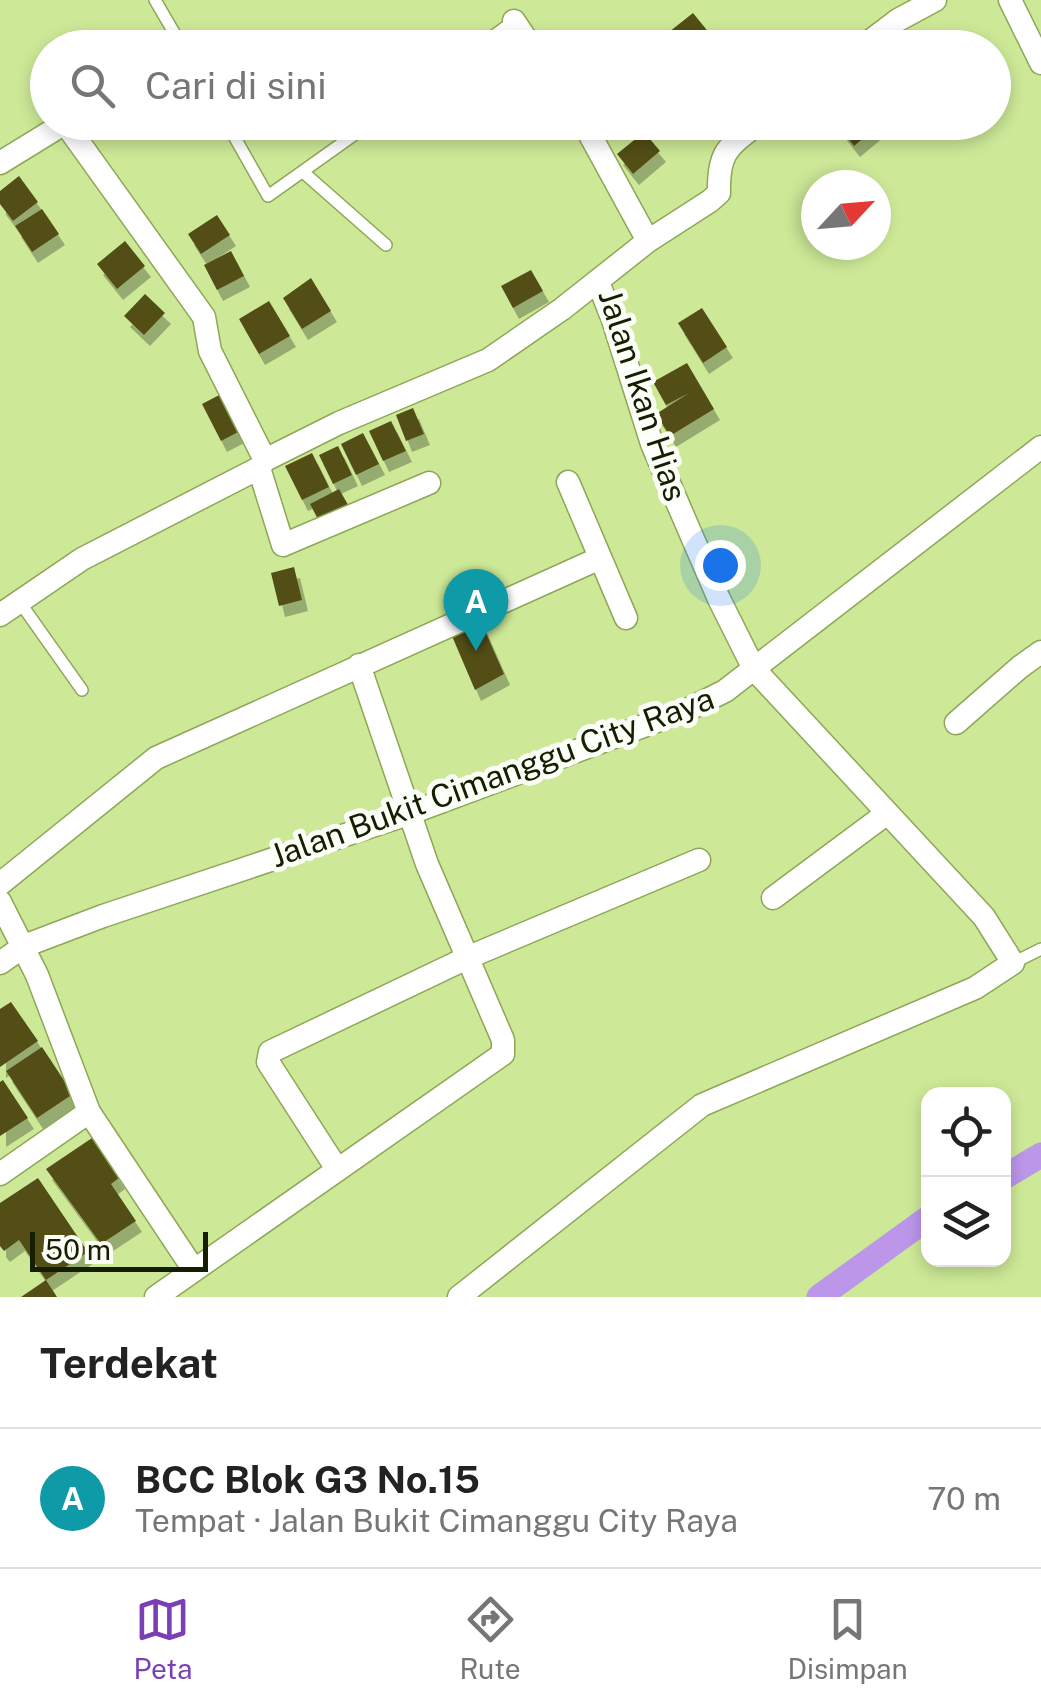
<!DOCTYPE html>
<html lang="id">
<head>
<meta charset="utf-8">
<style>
	body { margin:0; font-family:"Public Sans",sans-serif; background:#f2f2f2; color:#222 }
	.controls { position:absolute; right:30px; bottom:30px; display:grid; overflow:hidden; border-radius:20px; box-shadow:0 5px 15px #0003 }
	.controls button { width:90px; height:90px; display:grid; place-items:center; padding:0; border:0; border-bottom:2px solid #e0e0e0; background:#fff; color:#222; font:50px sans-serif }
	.compass { position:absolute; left:801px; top:170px; width:90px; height:90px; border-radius:50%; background:#fff; box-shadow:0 5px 15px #0003; rotate:64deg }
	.scale { position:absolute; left:30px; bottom:25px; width:178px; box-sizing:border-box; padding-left:10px; border:5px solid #151e00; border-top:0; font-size:28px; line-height:35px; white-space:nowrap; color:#151e00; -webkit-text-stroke:8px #fbfff7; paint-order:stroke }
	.you { position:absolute; left:720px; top:565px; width:35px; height:35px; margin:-25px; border:8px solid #fff; border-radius:50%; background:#1a73e8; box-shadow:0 0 0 15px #1a73e833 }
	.badge { display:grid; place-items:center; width:65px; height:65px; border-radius:50%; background:#7b3fb5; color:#fff; font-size:32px; font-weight:700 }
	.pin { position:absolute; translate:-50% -82px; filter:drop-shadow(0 2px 5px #0008) }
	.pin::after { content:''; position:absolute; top:52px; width:35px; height:30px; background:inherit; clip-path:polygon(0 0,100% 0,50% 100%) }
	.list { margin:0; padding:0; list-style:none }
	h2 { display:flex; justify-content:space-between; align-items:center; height:130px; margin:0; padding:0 40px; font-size:42px }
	h2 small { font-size:32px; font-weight:400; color:#767676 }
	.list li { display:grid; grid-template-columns:65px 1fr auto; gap:30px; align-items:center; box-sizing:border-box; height:140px; padding:0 40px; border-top:2px solid #e0e0e0 }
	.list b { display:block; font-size:38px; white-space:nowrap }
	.list p { margin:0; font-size:32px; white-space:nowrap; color:#767676 }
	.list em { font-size:32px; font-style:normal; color:#767676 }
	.icon { flex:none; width:55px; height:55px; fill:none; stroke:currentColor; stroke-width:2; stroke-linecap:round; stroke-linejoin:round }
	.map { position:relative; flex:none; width:1041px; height:1297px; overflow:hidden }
	.search { position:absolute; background:#fff; box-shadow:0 5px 15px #0003; left:30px; right:30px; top:30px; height:110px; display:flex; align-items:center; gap:25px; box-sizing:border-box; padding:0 35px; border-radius:55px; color:#767676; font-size:38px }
	.sheet { height:270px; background:#fff }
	nav { display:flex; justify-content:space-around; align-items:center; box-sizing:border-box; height:140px; border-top:2px solid #e0e0e0; background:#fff; font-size:28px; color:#767676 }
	nav a { display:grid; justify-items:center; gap:5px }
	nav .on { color:#7b3fb5 }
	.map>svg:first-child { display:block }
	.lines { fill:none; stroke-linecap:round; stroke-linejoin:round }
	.canal { stroke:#bb96e9; stroke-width:25 }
	.building { fill:#524d17; filter:url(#shadow) }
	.lane-casing { stroke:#8da757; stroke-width:14 }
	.street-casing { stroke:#8da757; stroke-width:25 }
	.lane { stroke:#fff; stroke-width:11 }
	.street { stroke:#fff; stroke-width:22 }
	.labels { text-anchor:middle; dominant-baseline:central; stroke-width:10; stroke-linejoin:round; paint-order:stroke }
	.street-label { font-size:32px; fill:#151e00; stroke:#fbfff7 }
</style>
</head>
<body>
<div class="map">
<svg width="1041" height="1297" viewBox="0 0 1041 1297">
	<defs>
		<filter id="shadow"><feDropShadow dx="6" dy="11" stdDeviation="0" flood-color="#0004"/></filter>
	</defs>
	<rect width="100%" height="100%" fill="#cde997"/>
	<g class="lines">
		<path class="canal" d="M1004,1177L1041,1155
			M819,1297L928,1218"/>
	</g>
	<path class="building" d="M693,13L719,45L716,48H681L669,32Z
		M835,122H883L854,146Z
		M644,132L660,151L633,174L617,154Z
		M19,176L38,202L13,221L0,204V191Z
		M42,209L59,234L32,252L15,226Z
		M217,215L230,235L201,254L188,234Z
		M125,241L145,266L117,289L97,264Z
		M231,251L244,276L217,290L204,265Z
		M531,270L543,291L513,308L501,286Z
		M311,278L331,311L302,329L283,298Z
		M145,294L165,313L144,335L124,316Z
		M269,301L290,336L259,354L239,319Z
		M702,308L727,347L703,363L678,323Z
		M687,363L714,409L670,436L656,414L689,393L666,405L653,382Z
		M225,392L244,429L221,441L202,404Z
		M413,408L424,434L406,441L396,415Z
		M391,421L406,451L383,461L369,431Z
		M363,433L379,464L356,475L341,444Z
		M338,446L352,475L333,484L319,455Z
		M312,453L329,487L302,500L285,466Z
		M339,489L351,510L321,525L310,504Z
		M294,567L302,600L279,606L271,573Z
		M478,615L504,674L475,690L449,629Z
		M11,1002L38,1041L0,1067V1009Z
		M42,1047L73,1094L37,1118L6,1071Z
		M3,1080L28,1118L0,1136V1082Z
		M92,1138L119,1178L111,1184L136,1221L101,1244L46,1169Z
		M38,1178L88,1252L46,1280L19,1240L4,1251L0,1246V1203Z
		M46,1280L57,1297H21Z"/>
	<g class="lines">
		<g class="lane-casing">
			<path id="lane" d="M155,0L183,48
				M477,48L514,21
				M226,122L268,196L372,122
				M303,172L386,245
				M19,601L82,690
				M1013,963L1041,949"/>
		</g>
		<g class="street-casing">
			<path id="street" d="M1010,0L1041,63
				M514,21L532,48
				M861,48L898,20L935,0
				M583,122L648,241
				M0,163L65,123L204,317L210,351L265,460
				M259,468L283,545L429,483
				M568,482L626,618
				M0,615L82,559L259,468L265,460L339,423L488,360L562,309L648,241L710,201L719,193C718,151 728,147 760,122
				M956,723L1020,667L1041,652
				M0,884L156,758L600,558
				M773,898L886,814
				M0,902L37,975L89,1112
				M0,963L24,946L103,916L408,814L689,709L725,691L1041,447
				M337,1169L268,1062L270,1052L469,957L699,860
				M0,1174L89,1112L194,1270
				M156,1297L503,1054V1040L427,864L359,665
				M459,1297L702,1105L975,988L1013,963L984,917L754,669L719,599L652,444L613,320L598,282"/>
		</g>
		<use href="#lane" class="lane"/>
		<use href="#street" class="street"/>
	</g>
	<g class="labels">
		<g class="street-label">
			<text transform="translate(643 395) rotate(72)">Jalan Ikan Hias</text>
			<text transform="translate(492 777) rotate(-20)">Jalan Bukit Cimanggu City Raya</text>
		</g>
	</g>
</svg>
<div class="controls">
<button><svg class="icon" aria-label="locate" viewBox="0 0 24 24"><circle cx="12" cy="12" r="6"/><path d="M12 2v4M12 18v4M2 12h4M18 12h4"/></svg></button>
<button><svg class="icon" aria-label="layers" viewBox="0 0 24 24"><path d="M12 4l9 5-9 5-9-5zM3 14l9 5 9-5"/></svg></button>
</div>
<svg class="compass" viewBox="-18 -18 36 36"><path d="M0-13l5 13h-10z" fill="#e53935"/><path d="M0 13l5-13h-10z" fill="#767676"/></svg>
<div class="scale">50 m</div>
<div class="you"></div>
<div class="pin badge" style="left:476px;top:651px;background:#0f9aa8">A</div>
<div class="search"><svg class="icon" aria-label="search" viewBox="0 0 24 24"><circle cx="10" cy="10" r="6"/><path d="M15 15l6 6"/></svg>Cari di sini</div>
</div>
<section class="sheet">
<h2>Terdekat<small></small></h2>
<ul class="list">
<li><span class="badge" style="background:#0f9aa8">A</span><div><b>BCC Blok G3 No.15</b><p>Tempat · Jalan Bukit Cimanggu City Raya</p></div><em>70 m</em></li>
</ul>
</section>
<nav>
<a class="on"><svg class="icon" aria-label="map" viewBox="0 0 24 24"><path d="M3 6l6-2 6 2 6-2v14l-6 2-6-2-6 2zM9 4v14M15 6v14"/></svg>Peta</a>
<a><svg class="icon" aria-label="directions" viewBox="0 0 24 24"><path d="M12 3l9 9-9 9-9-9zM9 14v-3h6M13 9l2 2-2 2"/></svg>Rute</a>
<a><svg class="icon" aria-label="saved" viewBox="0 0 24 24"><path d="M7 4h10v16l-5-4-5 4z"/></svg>Disimpan</a>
</nav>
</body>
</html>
